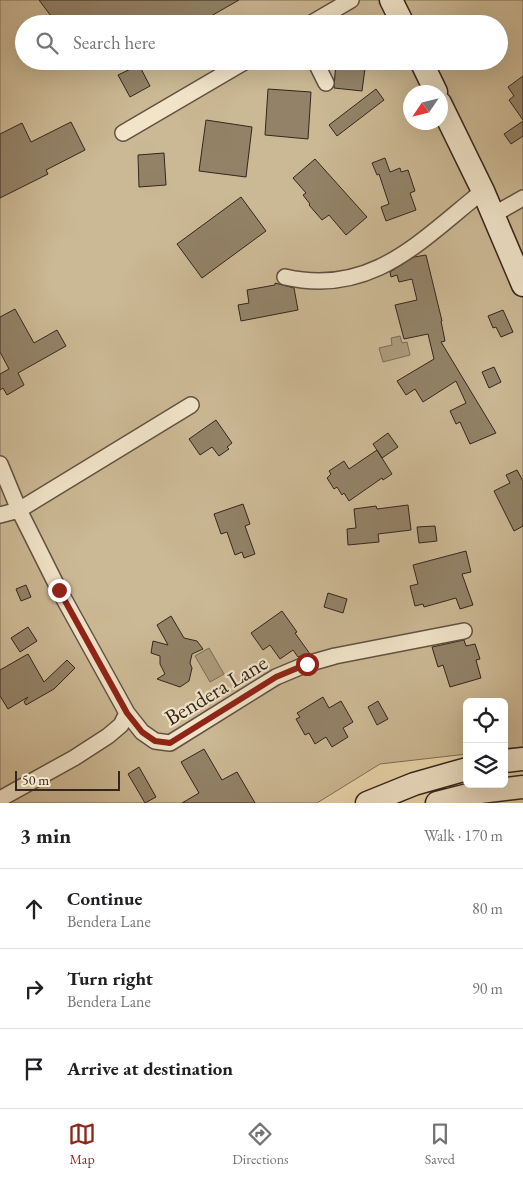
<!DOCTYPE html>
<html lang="en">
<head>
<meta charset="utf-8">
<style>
	body { margin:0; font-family:"EB Garamond",serif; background:#f6f6f6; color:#202124 }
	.controls { position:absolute; right:15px; bottom:15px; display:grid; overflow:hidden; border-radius:8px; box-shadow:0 5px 20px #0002 }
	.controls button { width:45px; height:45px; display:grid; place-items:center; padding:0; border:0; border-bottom:1px solid #e0e0e0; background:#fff; color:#202124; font:25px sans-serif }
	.compass { position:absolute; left:403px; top:85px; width:45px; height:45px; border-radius:50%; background:#fff; box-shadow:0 5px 20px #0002; rotate:235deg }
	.scale { position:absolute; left:15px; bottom:12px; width:105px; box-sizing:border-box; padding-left:5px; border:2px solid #34261d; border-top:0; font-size:14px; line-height:18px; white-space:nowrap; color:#34261d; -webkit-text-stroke:4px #f1e4c9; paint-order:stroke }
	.stop { position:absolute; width:15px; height:15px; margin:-11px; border:4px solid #8f2418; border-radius:50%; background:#fff }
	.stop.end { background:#8f2418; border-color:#fff; box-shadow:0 1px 5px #0008 }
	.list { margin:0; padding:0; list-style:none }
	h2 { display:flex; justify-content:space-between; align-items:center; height:65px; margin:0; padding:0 20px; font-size:21px }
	h2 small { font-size:16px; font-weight:400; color:#757577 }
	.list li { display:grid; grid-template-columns:32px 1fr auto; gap:15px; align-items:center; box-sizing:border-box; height:80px; padding:0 20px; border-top:1px solid #e0e0e0 }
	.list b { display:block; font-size:19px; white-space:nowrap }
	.list p { margin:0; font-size:16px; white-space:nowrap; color:#757577 }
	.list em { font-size:16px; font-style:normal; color:#757577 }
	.icon { flex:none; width:28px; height:28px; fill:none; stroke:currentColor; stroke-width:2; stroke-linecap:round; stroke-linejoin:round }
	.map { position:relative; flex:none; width:523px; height:803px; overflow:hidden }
	.search { position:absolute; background:#fff; box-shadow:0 5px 20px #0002; left:15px; right:15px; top:15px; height:55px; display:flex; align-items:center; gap:12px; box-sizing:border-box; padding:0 18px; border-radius:28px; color:#757577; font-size:19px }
	.sheet { height:305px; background:#fff }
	nav { display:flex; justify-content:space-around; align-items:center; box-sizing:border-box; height:70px; border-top:1px solid #e0e0e0; background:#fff; font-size:14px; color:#757577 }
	nav a { display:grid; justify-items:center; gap:2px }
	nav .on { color:#8f2418 }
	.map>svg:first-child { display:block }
	.green { fill:#cbb894; stroke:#806f58; fill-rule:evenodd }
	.water { fill:#ac9a7b; stroke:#7c6c55 }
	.building { fill:#938267; stroke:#34261d }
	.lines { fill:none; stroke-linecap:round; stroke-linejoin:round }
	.street-casing { stroke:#625241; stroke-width:18 }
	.secondary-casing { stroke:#34261d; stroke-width:25 }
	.street { stroke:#f1e4c9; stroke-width:15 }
	.secondary { stroke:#f1e4c9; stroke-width:22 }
	.route { stroke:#8f2418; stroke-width:6 }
	.labels { text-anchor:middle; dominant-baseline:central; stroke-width:4.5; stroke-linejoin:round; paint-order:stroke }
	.street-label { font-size:22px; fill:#34261d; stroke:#f1e4c9 }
</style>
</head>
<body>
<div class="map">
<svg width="523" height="803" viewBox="0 0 523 803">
	<rect width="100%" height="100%" fill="#ead6ac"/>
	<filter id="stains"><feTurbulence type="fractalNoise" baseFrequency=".004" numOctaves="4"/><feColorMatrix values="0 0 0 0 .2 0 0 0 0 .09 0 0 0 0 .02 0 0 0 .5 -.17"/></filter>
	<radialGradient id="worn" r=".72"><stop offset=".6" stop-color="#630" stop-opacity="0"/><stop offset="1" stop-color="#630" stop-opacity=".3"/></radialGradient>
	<path class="green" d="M0,0H523V747L504,749V702H467V754L380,764L317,803H0ZM24,24H499V61H24ZM410,92H440V122H410Z"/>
	<path class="water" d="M400,336L402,343L407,342L410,355L383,362L379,348L392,345L391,338Z
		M209,648L224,674L210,682L195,656Z"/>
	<path class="building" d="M39,0H239L197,24H57Z
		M336,61H366L362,91L334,88Z
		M139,65L150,86L130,97L118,75Z
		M523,76V120L509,100L514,96L508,87Z
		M268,89L311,92L308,139L265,135Z
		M376,89L384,100L337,136L329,125Z
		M206,120L252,127L246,177L199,171Z
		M523,121V136L511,144L504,134Z
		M71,122L85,150L46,170L48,174L0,198V134L22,123L31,142Z
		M164,153L166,185L139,187L138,155Z
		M385,158L390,172L400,168L401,172L408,170L415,191L410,193L416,210L386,221L381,207L389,204L379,174L377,175L372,163Z
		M315,159L367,217L346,235L329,215L322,220L309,205L310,204L303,195L306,193L293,178Z
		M241,197L266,231L202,278L177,244Z
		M426,255L442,321H441L445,341L441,342L496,433L470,444L460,422L456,424L450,411L466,403L456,381L423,402L415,389L406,395L397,381L434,359L428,334L404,339L395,305L417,300L412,279L399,282L397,275L391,277L390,272L414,257Z
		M275,283L294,288L298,310L241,321L238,305L249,303L247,290L275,285Z
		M15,309L34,343L57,330L66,346L18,373L24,385L7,395L3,388L0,390V374L9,369L0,352V317Z
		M503,310L513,332L501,337L496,327L493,328L488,316Z
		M494,367L501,382L489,388L482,372Z
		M216,420L232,443L227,447L229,449L219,456L212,447L200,455L189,439Z
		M388,433L398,447L382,458L373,444Z
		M377,450L392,474L383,480L382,478L349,501L344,493L342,495L337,487L334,489L327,478L331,474L329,471L344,461L349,469Z
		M517,470L523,481V526L514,531L494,491L510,483L506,475Z
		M243,504L250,524L245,526L255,554L244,558L242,552L235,555L227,532L221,534L214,514Z
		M408,505L411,530L378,534L379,542L348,545L347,529L356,528L354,509L376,506L377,509Z
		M435,526L437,541L419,543L417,527Z
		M466,551L471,572L462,574L473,605L460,609L456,598L424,607L423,604L415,606L410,586L418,584L413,565Z
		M26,585L31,597L21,601L16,589Z
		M328,593L347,599L343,613L324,607Z
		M282,611L297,632L295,633L310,654L298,657L293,650L280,659L270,645L263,650L251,633Z
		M171,616L184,638L197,641L203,649L192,654L190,663L192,668L189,681L180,687L157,679L165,674L160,664V656L151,653L153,641L168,645L157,625Z
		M28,627L37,641L20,652L11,638Z
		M464,640L466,646L475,644L480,659L476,660L481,678L450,687L443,665L438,667L432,647Z
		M28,654L44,682L67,660L75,668L54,689L26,705L24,702L28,697L8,709L0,696V670Z
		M323,697L329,708L341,701L353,722L343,728L348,737L332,747L326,737L315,744L309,733L305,735L296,719L300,717L297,713Z
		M378,701L388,719L377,725L368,707Z
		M204,749L222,780L237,772L255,803H182L199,793L181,762Z
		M139,767L156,797L145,803L128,774Z"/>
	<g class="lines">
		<g class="street-casing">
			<path id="street" d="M310,24L351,0
				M315,61L326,83
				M123,133L246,61
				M493,215L523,198
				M285,277C372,297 421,240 483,191
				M0,464L19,510L59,590L127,713L142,732L155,741L170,743L276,677L307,664L335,656L464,631
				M0,515L19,510L191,405
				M0,799L74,758L108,736L121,725L127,713"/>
		</g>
		<g class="secondary-casing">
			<path id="secondary" d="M391,0L403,24
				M421,61L436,92
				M440,103L483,191L523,285
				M504,761L523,759
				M367,803L414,784L467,769
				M437,803L480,792L523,787"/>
		</g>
		<use href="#street" class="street"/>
		<use href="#secondary" class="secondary"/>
	</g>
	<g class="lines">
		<path class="route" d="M59,590L127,713L142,732L155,741L170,743L276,677L307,664"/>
	</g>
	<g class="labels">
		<g class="street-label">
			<text transform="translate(216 690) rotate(-31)">Bendera Lane</text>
		</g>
	</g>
	<rect width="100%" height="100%" filter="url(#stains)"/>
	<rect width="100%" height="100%" fill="url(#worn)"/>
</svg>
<div class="controls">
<button><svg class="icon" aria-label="locate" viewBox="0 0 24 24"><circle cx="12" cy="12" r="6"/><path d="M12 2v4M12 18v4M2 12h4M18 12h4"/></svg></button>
<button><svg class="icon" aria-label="layers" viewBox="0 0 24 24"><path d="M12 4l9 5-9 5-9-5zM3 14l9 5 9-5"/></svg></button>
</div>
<svg class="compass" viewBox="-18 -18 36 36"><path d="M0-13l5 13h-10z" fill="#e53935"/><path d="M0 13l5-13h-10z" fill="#757577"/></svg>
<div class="scale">50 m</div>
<div class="stop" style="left:307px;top:664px"></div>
<div class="stop end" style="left:59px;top:590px"></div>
<div class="search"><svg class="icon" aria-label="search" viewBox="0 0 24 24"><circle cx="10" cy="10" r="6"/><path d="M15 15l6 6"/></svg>Search here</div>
</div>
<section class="sheet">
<h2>3 min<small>Walk · 170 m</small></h2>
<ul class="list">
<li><svg class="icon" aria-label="ahead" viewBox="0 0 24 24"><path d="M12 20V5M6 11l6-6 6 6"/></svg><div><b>Continue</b><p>Bendera Lane</p></div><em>80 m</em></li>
<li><svg class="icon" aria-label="right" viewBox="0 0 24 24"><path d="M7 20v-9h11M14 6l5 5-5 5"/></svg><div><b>Turn right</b><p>Bendera Lane</p></div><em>90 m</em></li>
<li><svg class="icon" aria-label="arrive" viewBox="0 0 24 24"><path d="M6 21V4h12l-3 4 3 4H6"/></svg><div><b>Arrive at destination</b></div></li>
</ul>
</section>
<nav>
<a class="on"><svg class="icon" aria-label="map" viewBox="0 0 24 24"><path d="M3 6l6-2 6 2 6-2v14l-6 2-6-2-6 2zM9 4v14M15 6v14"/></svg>Map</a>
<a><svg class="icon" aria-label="directions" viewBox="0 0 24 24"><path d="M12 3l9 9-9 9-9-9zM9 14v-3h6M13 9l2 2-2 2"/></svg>Directions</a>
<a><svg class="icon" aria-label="saved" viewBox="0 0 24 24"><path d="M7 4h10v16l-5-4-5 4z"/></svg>Saved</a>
</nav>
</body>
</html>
